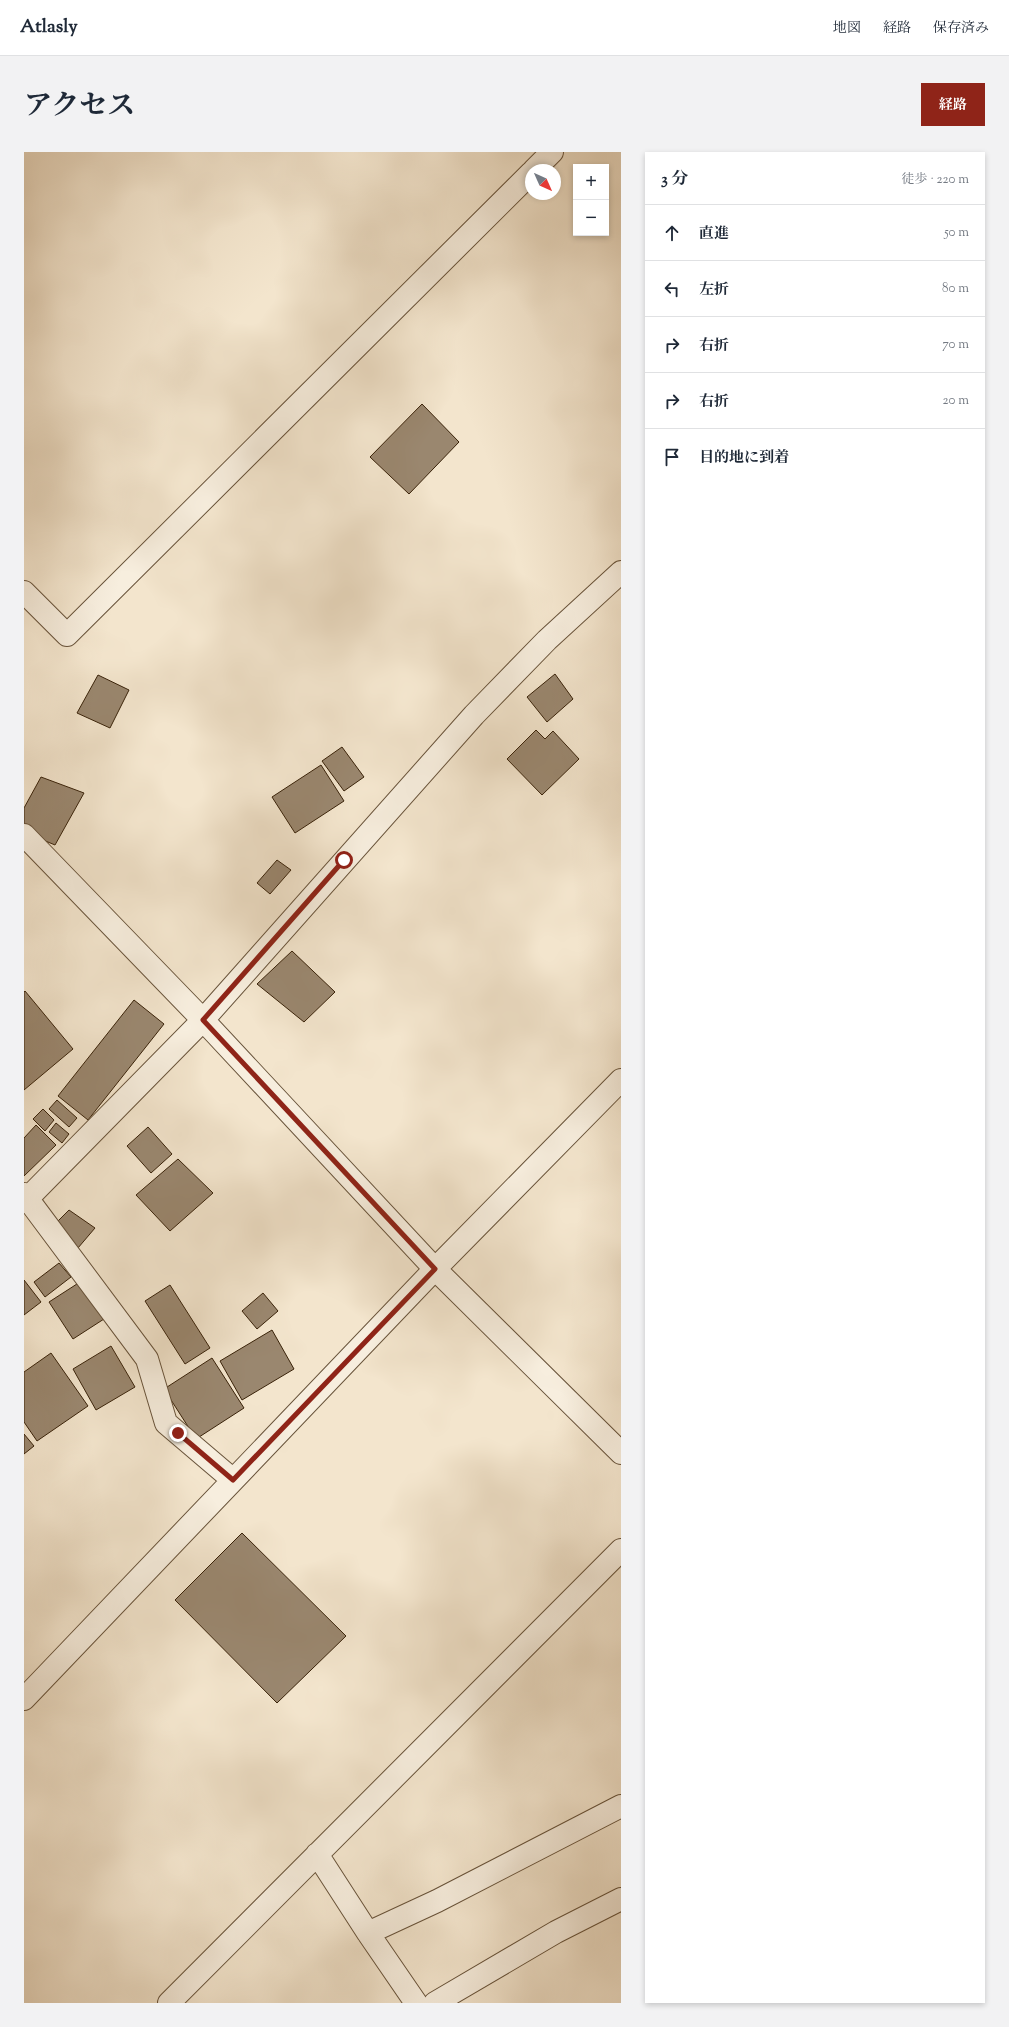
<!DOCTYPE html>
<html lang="ja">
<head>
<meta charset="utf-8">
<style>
	body { margin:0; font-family:"Sorts Mill Goudy","Noto Serif JP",serif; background:#f2f2f3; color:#1f2937 }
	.controls { position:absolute; right:12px; top:12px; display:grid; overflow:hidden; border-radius:0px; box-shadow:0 2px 6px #0003 }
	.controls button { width:36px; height:36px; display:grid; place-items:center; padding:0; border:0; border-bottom:1px solid #e0e1e3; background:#fff; color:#1f2937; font:20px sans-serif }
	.compass { position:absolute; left:501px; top:12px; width:36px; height:36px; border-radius:50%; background:#fff; box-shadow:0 2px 6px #0003; rotate:135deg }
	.stop { position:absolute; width:12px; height:12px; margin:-9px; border:3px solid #8f2418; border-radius:50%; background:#fff }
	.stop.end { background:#8f2418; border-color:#fff; box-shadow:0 1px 4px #0008 }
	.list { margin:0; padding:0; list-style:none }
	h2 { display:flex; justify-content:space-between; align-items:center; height:52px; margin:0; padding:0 16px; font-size:17px }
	h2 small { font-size:13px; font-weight:400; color:#747a83 }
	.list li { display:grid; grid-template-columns:26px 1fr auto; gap:12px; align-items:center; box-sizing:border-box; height:56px; padding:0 16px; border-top:1px solid #e0e1e3 }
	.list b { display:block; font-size:15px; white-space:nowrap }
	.list em { font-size:13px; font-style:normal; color:#747a83 }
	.icon { flex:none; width:22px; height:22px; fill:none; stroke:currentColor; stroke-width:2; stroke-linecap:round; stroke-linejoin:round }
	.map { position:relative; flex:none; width:597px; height:1851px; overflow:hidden; border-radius:0px }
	header { display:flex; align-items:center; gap:24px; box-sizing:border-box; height:56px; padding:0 20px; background:#fff; border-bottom:1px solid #e0e1e3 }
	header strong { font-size:19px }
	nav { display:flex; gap:22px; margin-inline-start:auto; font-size:14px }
	.intro { display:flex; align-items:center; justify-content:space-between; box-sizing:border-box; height:96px; padding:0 24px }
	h1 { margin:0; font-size:28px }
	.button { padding:10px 18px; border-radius:0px; background:#8f2418; color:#fff; font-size:14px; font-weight:700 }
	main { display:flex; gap:24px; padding:0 24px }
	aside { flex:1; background:#fff; border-radius:0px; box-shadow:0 2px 6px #0003 }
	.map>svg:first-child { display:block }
	.building { fill:#9a876f; stroke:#392209 }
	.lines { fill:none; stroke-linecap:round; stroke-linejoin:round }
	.minor-casing { stroke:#68533a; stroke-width:24 }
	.minor { stroke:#f7eede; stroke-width:22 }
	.route { stroke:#8f2418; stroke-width:5 }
</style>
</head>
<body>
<header>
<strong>Atlasly</strong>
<nav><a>地図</a><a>経路</a><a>保存済み</a></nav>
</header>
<div class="intro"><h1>アクセス</h1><a class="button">経路</a></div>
<main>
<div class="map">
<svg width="597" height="1851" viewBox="0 0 597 1851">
	<rect width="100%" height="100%" fill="#f3e5cd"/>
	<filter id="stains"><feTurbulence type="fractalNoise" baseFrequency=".005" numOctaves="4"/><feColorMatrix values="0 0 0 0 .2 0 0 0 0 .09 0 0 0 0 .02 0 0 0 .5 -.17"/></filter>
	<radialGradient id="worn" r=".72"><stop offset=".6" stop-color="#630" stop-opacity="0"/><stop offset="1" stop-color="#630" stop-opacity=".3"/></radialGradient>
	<path class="building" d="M398,252L435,290L385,342L346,305Z
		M531,522L549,547L523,570L503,545Z
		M74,523L105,538L86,576L53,561Z
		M512,578L521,587L529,579L555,607L518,643L483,607Z
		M318,595L340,625L320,639L298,609Z
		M297,613L320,649L271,681L248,645Z
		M17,625L60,641L31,693L0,680V656Z
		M253,708L267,718L246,742L233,731Z
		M268,799L311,840L280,870L233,832Z
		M1,839L49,897L0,938V840Z
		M110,848L140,872L64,968L34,944Z
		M33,948L53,966L45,975L25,957Z
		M19,957L30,968L21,979L9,967Z
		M32,971L45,982L38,991L25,980Z
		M12,973L32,993L0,1024V986Z
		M124,975L148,1002L127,1021L103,994Z
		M154,1007L189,1041L146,1079L112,1043Z
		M45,1058L71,1076L48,1103L24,1079Z
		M35,1111L47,1125L21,1145L10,1130Z
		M0,1128L17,1150L0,1163Z
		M56,1130L80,1167L49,1187L25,1150Z
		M146,1133L186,1196L161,1212L121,1149Z
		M239,1141L254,1159L233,1177L218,1159Z
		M248,1178L270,1217L218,1248L196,1209Z
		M87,1194L111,1235L72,1258L49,1217Z
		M27,1201L64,1254L13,1289L0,1270V1220Z
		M188,1206L220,1256L172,1287L140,1237Z
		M0,1282L10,1294L0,1302Z
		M218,1381L322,1484L253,1551L151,1448Z"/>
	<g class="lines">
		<g class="minor-casing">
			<path id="minor" d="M510,18L528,0
				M0,440L43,483L507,21
				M0,683L179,868L411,1117L597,1301
				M0,1042L123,1207L142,1271L209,1328
				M0,1050L179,868L450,563L523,488L597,420
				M0,1547L411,1117L597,928
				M293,1702L344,1781L392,1851
				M344,1781L413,1749L597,1654
				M145,1851L597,1398
				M411,1851L532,1780L597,1747"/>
		</g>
		<use href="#minor" class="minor"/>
	</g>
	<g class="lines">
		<path class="route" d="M154,1281L209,1328L411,1117L179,868L320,708"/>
	</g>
	<rect width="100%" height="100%" filter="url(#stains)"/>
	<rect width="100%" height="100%" fill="url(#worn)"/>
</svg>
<div class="controls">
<button>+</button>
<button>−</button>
</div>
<svg class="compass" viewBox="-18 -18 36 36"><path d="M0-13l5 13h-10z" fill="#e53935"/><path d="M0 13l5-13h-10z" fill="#747a83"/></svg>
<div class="stop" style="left:320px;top:708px"></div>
<div class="stop end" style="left:154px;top:1281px"></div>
</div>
<aside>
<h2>3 分<small>徒歩 · 220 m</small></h2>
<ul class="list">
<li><svg class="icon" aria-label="ahead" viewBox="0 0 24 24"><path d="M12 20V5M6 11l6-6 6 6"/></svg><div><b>直進</b></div><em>50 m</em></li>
<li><svg class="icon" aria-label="left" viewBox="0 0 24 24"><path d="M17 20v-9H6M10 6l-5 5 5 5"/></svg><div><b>左折</b></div><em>80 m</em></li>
<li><svg class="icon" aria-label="right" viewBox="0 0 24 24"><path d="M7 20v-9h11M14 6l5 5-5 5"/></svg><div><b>右折</b></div><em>70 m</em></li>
<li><svg class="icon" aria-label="right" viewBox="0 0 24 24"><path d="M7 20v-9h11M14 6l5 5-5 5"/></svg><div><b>右折</b></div><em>20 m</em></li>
<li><svg class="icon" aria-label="arrive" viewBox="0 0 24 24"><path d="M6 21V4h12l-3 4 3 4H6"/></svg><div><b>目的地に到着</b></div></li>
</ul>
</aside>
</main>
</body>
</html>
